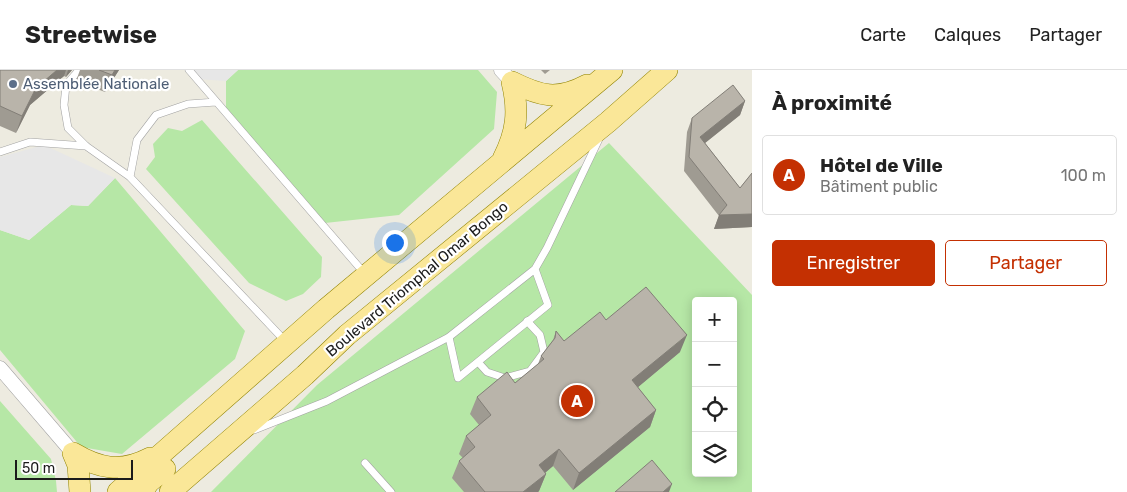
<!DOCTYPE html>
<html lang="fr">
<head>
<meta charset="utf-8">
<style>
	body { margin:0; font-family:Rubik,sans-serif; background:#f6f6f6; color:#222 }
	.controls { position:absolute; right:15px; bottom:15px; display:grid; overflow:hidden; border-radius:5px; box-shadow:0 2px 12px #0003 }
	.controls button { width:45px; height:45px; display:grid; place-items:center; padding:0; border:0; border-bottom:1px solid #e0e0e0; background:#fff; color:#222; font:25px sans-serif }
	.scale { position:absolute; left:15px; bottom:12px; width:118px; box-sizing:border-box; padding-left:5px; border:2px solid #1b1b1b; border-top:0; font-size:14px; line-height:18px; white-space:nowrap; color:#1b1b1b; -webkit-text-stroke:4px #fff; paint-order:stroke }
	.you { position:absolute; left:394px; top:172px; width:18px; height:18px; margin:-12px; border:4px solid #fff; border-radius:50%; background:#1a73e8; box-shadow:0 0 0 8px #1a73e833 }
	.badge { display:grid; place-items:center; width:32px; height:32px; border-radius:50%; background:#c43002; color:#fff; font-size:16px; font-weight:700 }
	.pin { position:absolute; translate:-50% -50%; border:2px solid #fff; box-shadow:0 1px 5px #0006 }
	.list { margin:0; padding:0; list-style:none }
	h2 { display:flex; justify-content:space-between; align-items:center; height:65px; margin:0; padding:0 20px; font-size:21px }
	h2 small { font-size:16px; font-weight:400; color:#767676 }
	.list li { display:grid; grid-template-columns:32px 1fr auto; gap:15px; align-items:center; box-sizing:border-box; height:80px; margin:0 10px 10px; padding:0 10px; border:1px solid #e0e0e0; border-radius:5px }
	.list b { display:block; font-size:19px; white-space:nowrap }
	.list p { margin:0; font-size:16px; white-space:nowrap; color:#767676 }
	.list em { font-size:16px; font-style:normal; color:#767676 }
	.actions { display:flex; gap:10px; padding:15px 20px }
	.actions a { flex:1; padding:11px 0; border:1px solid #c43002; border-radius:5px; text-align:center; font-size:18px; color:#c43002 }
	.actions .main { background:#c43002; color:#fff }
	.icon { flex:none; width:28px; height:28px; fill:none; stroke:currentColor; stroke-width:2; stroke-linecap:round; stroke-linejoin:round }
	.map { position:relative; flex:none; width:752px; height:422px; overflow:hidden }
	header { display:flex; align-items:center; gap:30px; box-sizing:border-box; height:70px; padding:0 25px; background:#fff; border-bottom:1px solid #e0e0e0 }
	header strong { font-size:24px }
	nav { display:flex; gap:28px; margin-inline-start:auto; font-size:18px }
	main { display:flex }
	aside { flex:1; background:#fff }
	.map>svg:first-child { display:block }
	.grass { fill:#b6e7a6; fill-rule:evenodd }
	.parking { fill:#e7e7e7 }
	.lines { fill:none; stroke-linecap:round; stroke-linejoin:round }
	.lane-casing { stroke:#a2a2a2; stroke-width:8 }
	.street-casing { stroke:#a2a2a2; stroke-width:15 }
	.primary-casing { stroke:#908302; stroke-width:22 }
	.lane { stroke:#fff; stroke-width:7 }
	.street { stroke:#fff; stroke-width:14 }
	.primary { stroke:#fae798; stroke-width:21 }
	.wall { fill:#9f9b92 }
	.shaded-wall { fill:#827e77 }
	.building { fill:#b9b4aa; stroke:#827e77 }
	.service-dot { fill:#5c6f8a; stroke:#fff; stroke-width:2 }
	.labels { text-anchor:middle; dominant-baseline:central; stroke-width:4.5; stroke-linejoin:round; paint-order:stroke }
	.service-label { font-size:15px; fill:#4e5e75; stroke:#fff; text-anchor:start }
	.street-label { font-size:15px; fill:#1b1b1b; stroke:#fff }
</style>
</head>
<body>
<header>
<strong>Streetwise</strong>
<nav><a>Carte</a><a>Calques</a><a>Partager</a></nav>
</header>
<main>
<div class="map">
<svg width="752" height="422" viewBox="0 0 752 422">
	<rect width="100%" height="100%" fill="#edebe0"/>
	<path class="grass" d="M238,0H478L497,22L494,59L399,145L325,153L226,42V11Z
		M202,50L322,187L321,207L303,224L286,231L249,213L146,99L155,87L153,74L168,58L182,61Z
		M609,73L752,225V422H211L317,315ZM696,231H733V403H696Z
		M115,108L245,261L235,289L122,384L81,377L0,280V160L29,170L71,135L88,136Z
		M0,331L51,389L56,411L57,422H0Z"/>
	<path class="parking" d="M194,0H238L226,11L196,9Z
		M44,75L115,108L88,136L71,135L29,170L0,160V87Z"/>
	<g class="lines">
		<g class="lane-casing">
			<path id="lane" d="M79,0L66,15L64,35L68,58L86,76L130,107L286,272
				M189,0L365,204
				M0,82L30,72L86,76
				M130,107L137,70L156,45L188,34L216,32
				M449,267L458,308L548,235L535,199
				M478,292L487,302L505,308L530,301L544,282L540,265L527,251
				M254,360L327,331L449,267L535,199L547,178L599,69
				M365,393L391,422"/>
		</g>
		<g class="street-casing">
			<path id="street" d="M501,0L512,12
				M0,298L73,383"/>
		</g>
		<g class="primary-casing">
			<path id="primary" d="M512,12C540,26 557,31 587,15
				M503,89C517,62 519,41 512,12
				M73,383C100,399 121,403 150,388
				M73,383L78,395L80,422
				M118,422L326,239L612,0
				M142,422L149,412L165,399
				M170,422L305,305L347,265L608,52L667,0"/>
		</g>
		<use href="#lane" class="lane"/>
		<use href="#street" class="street"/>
		<use href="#primary" class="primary"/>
	</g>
	<path class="wall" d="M0,0H72L66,7L64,6L30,35L16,63L0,56Z
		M80,0H119L105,22L76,11Z
		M541,0H550L545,4Z
		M745,31L740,45L705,73L740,118L752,103V157L714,159L719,146L684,101L687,62L692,48Z
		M606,250L680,282L638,317L656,340L650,357L573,420L553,396L545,403L546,404L539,421L538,422H464L452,408L459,391L463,388L459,384L466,366L479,355L470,344L477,327L515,313L538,294L541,286L553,270L556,261L564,271Z"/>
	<path class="shaded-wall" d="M57,0H66L64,6L30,35L16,63L22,46L36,18Z
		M68,0H72L66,7Z
		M115,0H119L105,22L112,5Z
		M745,31L740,45L695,81L700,67Z
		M752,144V157L714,159L719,145Z
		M687,265L680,282L625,328L632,310Z
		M656,340L650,357L573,420L579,403Z
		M559,379L553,396L533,413L539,395Z
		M546,404L539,421L538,422H523Z
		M672,414L669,422H663Z"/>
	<path class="building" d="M0,0H57L36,18L22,46L0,36Z
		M99,0H115L112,5Z
		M733,15L745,31L700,67L740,118L752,103V144L719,145L727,135L689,87L692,48Z
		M646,217L687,265L632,310L656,340L579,403L559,379L539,395L546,404L523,422H485L459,391L475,377L466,366L491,345L477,327L507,302L515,313L544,289L541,286L555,268L556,261L564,271L600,242L606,250Z
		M652,390L672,414L663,422H615Z"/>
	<circle class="service-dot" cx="13" cy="14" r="5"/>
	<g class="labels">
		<g class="service-label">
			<text x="23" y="14">Assemblée Nationale</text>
		</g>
		<g class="street-label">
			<text transform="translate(417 209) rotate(-40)">Boulevard Triomphal Omar Bongo</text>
		</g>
	</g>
</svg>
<div class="controls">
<button>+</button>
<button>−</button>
<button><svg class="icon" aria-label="locate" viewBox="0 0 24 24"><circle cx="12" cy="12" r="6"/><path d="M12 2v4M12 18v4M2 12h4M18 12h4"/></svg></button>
<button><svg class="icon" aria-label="layers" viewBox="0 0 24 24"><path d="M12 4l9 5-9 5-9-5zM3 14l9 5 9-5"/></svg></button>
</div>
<div class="scale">50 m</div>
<div class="you"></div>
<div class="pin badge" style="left:577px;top:331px">A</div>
</div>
<aside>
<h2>À proximité<small></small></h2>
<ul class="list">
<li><span class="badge">A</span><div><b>Hôtel de Ville</b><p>Bâtiment public</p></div><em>100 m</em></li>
</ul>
<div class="actions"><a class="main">Enregistrer</a><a>Partager</a></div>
</aside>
</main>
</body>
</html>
